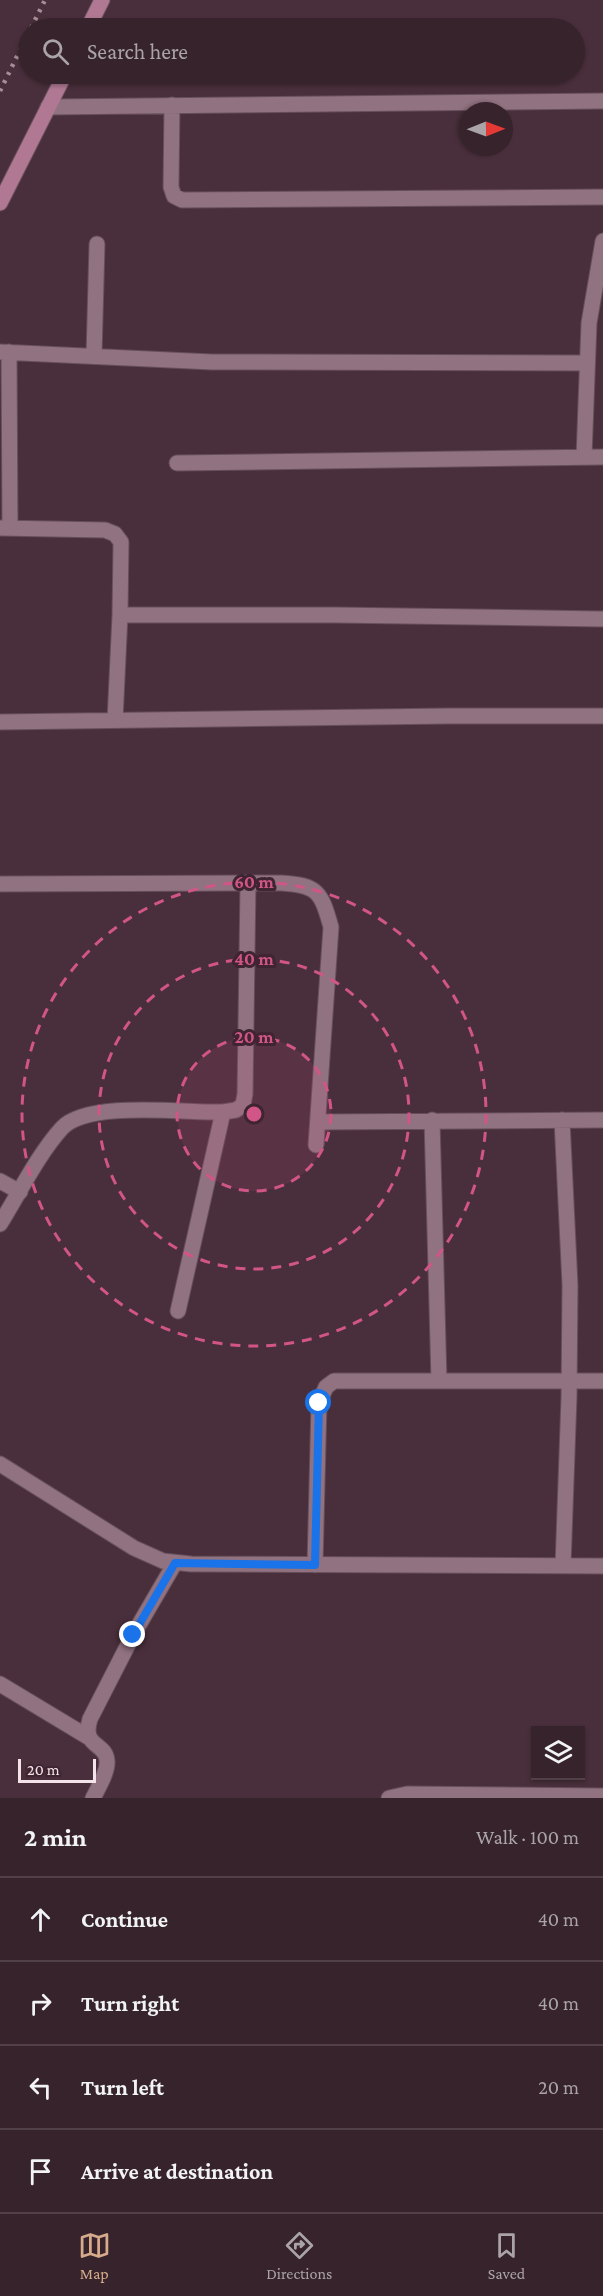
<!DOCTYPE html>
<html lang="en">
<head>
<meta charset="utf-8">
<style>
	body { margin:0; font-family:"Crimson Pro",serif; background:#422f38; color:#f1f3f6 }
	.controls { position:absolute; right:18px; bottom:18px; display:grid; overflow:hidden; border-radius:0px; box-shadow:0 2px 4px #0004 }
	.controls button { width:54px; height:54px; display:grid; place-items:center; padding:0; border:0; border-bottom:2px solid #514048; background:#37232c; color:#f1f3f6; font:30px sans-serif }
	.compass { position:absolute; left:459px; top:102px; width:54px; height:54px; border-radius:50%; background:#37232c; box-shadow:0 2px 4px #0004; rotate:89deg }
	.scale { position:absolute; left:18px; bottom:15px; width:78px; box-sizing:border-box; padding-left:6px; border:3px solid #f5e3ea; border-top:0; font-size:16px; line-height:21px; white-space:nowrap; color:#f5e3ea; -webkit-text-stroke:4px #3e2531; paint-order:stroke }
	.stop { position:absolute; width:18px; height:18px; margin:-14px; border:4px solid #1a73e8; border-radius:50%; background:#fff }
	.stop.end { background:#1a73e8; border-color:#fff; box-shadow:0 2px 6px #0008 }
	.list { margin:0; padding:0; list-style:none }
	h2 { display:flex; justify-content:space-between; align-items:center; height:78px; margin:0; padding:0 24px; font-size:26px }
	h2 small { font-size:20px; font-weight:400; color:#aaa4a9 }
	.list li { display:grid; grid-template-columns:39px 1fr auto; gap:18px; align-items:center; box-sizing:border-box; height:84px; padding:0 24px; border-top:2px solid #514048 }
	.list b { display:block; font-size:22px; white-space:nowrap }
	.list em { font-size:20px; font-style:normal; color:#aaa4a9 }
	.icon { flex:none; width:33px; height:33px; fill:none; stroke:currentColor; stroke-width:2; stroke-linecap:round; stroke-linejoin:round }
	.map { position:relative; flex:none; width:603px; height:1798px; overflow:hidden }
	.search { position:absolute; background:#37232c; box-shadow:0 2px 4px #0004; left:18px; right:18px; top:18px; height:66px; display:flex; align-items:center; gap:15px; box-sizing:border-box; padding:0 21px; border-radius:33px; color:#aaa4a9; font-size:22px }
	.sheet { height:414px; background:#37232c }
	nav { display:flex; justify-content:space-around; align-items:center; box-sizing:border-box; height:84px; border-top:2px solid #514048; background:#37232c; font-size:16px; color:#aaa4a9 }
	nav a { display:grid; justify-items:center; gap:3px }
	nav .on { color:#d6ab8b }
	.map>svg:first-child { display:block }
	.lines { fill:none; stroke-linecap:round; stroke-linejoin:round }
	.street-casing { stroke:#664f5a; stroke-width:17 }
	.secondary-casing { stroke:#664f5a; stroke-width:17 }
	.street { stroke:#917280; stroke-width:15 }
	.secondary { stroke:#b07893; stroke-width:15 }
	.rail { stroke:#a48e97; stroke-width:4.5; stroke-dasharray:3 6; stroke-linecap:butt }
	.route { stroke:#1a73e8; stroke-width:8 }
	.ring { fill:none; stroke:#d15586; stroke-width:3; stroke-dasharray:10 8 }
	.centre { fill:#d15586; stroke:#3e2531; stroke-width:3 }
	.ring-label { font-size:18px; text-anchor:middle; font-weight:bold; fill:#d15586; stroke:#3e2531; stroke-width:6; stroke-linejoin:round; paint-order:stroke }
</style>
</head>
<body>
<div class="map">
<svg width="603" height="1798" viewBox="0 0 603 1798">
	<rect width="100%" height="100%" fill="#492f3b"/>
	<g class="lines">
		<g class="street-casing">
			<path id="street" d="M172,105L171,187L174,196L182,200L603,197
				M48,107L603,101
				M0,352L212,362L586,363
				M9,352L10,528
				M94,356L97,244
				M584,457L589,323L603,241
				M177,463L603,457
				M0,528L105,530L115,534L121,542L120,615L115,720
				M120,615H334L603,619
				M0,722L449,716H603
				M0,884L281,883C318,885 321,892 331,927L316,1145
				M432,1120L439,1381
				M562,1120L570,1285L569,1397L563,1566
				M318,1122L603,1120
				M0,1181L20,1192
				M0,1224C18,1195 39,1153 62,1128C88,1100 186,1113 223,1112L236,1110L243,1105L245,1094L248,883
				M178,1311L223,1112
				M0,1464L134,1548L163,1561L191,1564L603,1566
				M315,1565L319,1403L326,1387L334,1381H603
				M0,1684L88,1737
				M93,1798C98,1788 108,1772 107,1761C106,1742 81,1748 90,1719L133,1635L175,1563
				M389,1798L407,1794L603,1796"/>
		</g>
		<g class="secondary-casing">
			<path id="secondary" d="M88,28L102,0
				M0,203L65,74"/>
		</g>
		<use href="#street" class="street"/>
		<use href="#secondary" class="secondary"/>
		<path class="rail" d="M31,28L45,0
			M0,91L28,34"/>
	</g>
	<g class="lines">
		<path class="route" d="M133,1635L175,1563L315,1565L319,1403"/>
	</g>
	<circle cx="254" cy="1114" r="77" fill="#d15586" fill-opacity=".12"/>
	<g class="ring">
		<circle cx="254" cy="1114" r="77"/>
		<circle cx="254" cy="1114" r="155"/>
		<circle cx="254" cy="1114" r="232"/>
	</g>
	<circle cx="254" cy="1114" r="9" class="centre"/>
	<g class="ring-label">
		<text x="254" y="888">60 m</text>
		<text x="254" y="965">40 m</text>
		<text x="254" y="1043">20 m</text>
	</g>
</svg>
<div class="controls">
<button><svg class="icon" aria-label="layers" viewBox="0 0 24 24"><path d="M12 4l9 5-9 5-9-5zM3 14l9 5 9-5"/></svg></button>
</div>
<svg class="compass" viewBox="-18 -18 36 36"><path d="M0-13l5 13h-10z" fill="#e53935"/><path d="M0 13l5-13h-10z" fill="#aaa4a9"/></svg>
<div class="scale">20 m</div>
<div class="stop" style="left:319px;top:1403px"></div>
<div class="stop end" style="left:133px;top:1635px"></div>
<div class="search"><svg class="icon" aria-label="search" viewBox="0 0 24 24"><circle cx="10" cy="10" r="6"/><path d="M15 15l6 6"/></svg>Search here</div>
</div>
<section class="sheet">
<h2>2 min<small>Walk · 100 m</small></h2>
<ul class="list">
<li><svg class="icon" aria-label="ahead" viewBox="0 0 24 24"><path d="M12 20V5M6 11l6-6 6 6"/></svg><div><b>Continue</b></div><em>40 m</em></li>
<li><svg class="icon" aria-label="right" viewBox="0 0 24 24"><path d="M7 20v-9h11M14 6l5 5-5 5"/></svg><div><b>Turn right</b></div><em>40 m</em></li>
<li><svg class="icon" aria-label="left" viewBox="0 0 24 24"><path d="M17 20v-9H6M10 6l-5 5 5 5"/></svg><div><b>Turn left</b></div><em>20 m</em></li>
<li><svg class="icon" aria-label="arrive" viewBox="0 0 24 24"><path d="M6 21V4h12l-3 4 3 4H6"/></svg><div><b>Arrive at destination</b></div></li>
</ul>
</section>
<nav>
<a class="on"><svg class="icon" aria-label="map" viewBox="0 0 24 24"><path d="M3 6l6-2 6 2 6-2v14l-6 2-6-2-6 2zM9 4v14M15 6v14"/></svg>Map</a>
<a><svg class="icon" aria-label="directions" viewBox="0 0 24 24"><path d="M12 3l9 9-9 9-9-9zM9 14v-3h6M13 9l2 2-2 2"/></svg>Directions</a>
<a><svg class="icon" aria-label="saved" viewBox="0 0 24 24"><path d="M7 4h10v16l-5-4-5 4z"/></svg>Saved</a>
</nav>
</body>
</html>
